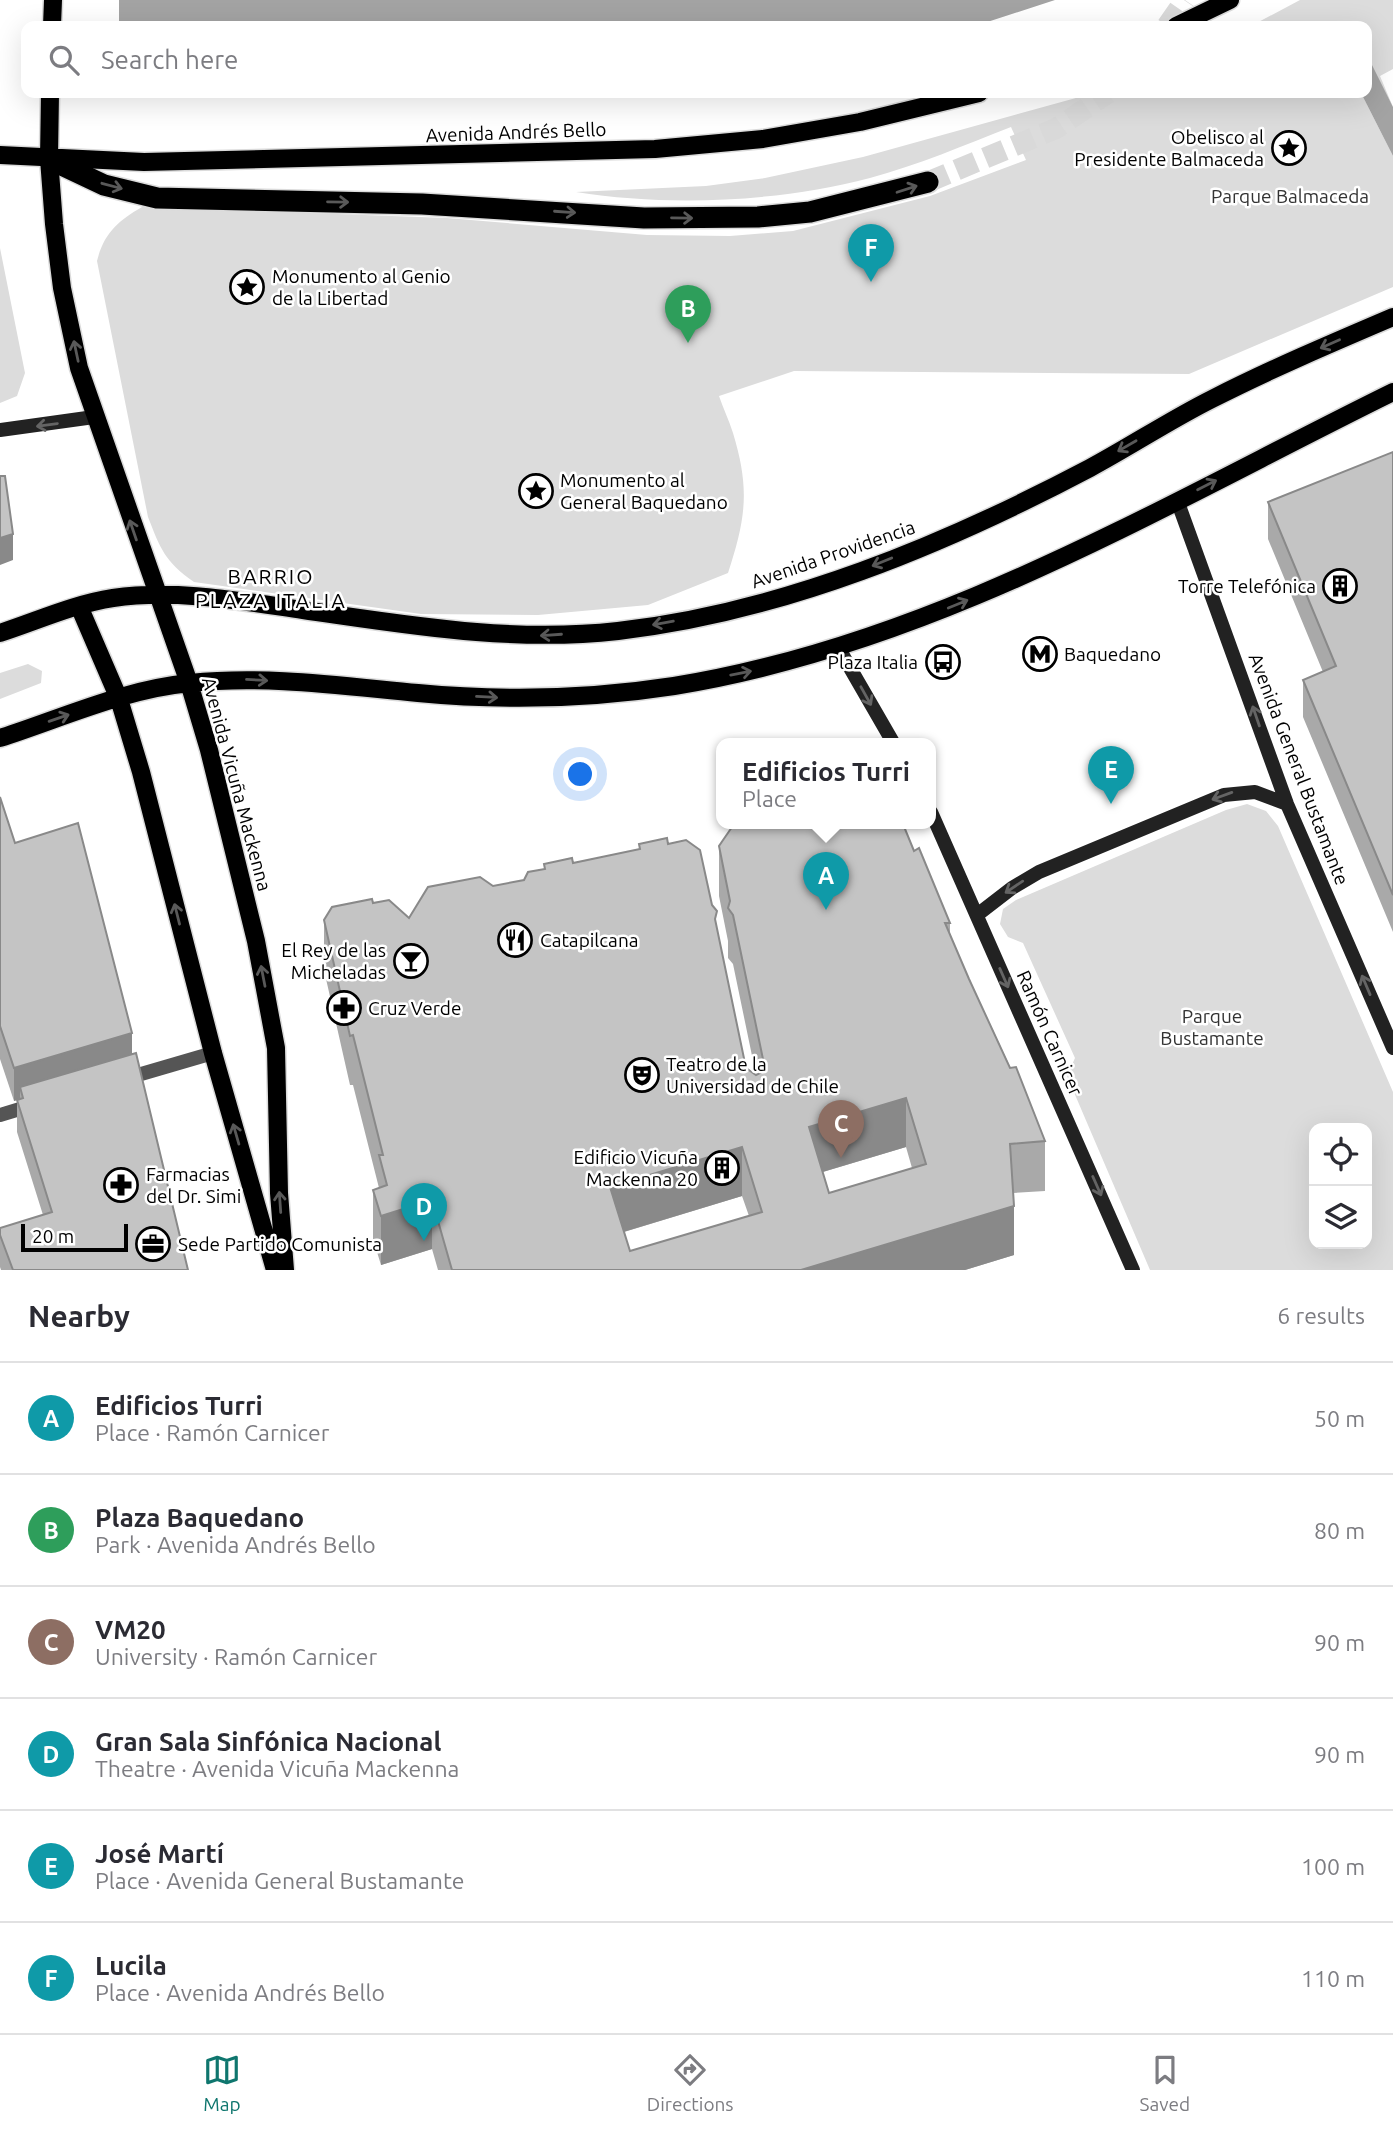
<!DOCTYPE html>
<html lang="en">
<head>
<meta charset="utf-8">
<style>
	body { margin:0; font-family:Ubuntu,sans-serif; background:#f7f7f7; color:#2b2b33 }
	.controls { position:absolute; right:21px; bottom:21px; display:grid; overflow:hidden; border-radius:14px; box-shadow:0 7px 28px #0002 }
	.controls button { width:63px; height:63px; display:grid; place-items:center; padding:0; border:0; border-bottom:2px solid #e1e1e2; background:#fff; color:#2b2b33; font:35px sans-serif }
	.scale { position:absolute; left:21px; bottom:18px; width:107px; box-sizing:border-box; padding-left:7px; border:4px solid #000; border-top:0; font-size:19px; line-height:24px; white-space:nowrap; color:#000; -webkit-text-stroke:5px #fff; paint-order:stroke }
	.you { position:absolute; left:581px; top:775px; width:24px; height:24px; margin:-18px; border:5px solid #fff; border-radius:50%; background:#1a73e8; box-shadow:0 0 0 10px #1a73e833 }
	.badge { display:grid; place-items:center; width:46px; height:46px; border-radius:50%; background:#0f766e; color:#fff; font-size:23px; font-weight:700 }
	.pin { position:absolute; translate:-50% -58px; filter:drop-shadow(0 2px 4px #0008) }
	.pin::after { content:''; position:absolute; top:37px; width:24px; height:21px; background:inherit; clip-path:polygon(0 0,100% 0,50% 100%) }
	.popup { position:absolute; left:716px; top:738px; width:220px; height:91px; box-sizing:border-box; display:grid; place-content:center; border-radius:14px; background:#fff; filter:drop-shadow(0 2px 5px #0005); font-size:23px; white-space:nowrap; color:#7c7c81 }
	.popup b { font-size:26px; color:#2b2b33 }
	.popup::after { content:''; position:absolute; left:50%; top:100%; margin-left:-14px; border:14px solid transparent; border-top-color:#fff }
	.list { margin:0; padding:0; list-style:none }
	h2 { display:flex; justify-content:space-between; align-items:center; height:91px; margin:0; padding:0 28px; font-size:30px }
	h2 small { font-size:23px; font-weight:400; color:#7c7c81 }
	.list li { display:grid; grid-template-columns:46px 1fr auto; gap:21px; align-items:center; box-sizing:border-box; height:112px; padding:0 28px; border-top:2px solid #e1e1e2 }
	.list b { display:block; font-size:26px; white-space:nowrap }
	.list p { margin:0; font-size:23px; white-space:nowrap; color:#7c7c81 }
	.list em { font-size:23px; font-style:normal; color:#7c7c81 }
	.icon { flex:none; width:38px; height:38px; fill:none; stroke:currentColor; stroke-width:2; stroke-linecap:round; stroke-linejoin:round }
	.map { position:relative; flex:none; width:1393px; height:1270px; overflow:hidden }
	.search { position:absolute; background:#fff; box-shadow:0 7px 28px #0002; left:21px; right:21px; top:21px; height:77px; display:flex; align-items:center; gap:18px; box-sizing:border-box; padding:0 24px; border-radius:14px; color:#7c7c81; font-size:26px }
	.sheet { height:763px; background:#fff }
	nav { display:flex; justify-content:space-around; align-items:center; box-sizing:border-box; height:98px; border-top:2px solid #e1e1e2; background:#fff; font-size:19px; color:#7c7c81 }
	nav a { display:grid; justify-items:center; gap:4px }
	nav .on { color:#0f766e }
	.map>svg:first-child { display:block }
	.green { fill:#dcdcdc; fill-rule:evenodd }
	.water { fill:#a3a3a3 }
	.pier { fill:#fff }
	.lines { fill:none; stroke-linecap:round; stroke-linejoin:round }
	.motorway-tunnel { stroke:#d9d9d9; stroke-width:21; stroke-dasharray:21 10; stroke-linecap:butt }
	.primary-casing { stroke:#dbdbdb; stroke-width:21 }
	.motorway-casing { stroke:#dbdbdb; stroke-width:24 }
	.minor { stroke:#555; stroke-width:14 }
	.secondary { stroke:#222; stroke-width:14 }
	.primary { stroke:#000; stroke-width:18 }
	.motorway { stroke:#000; stroke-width:21 }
	.wall { fill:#a9a9a9; fill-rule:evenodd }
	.shaded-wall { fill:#898989 }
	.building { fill:#c4c4c4; stroke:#898989; stroke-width:2; fill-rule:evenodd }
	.oneway { stroke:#595959 }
	.oneway2 { stroke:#646464 }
	.labels { text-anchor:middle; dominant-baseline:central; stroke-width:5; stroke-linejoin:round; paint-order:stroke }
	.street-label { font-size:19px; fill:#000; stroke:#fff }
	.poi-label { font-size:19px; fill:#000; stroke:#fff; text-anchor:start }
	.park-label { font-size:19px; fill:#333; stroke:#fff }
	.neighbourhood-label { font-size:21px; letter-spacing:2px; fill:#000; stroke:#fff }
</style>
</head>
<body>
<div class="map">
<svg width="1393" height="1270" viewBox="0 0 1393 1270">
	<rect width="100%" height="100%" fill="#fff"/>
	<path class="green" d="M1300,0H1393V69L1380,76L1393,107L1367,58V26H1251Z
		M1094,93H1361L1393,156V287L1189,374L794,371L719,396C723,408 729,420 733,433C750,489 746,518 728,573L648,605L538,615L421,614L194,582C165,562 160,548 148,517L97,261C104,233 118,221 142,207L447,218L647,235L730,236L793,231L930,196L1026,160L1011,127C965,145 918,165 870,178C778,202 670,207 576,192L706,186L765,178L863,157Z
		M0,248L25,373L17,396L0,403Z
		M28,664L42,671L41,683L0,699V673Z
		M1247,804L1266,811L1278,826L1393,1092V1270H1150L1067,1076L1075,1058L1023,943L1008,937L1000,924L1003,909L1016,900L1226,810ZM1367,1128V1244H1314V1128Z"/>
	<path class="water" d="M0,0H1055L975,26H70Z
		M1368,57L1393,107V156L1361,93H1367Z"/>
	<path class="pier" d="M0,0H119V26H57L0,10Z"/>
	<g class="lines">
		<path class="motorway-tunnel" d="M1167,26L1185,0
			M928,182L1057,128L1108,93"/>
		<g class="primary-casing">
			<path id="primary" d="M52,26L53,0
				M1176,26L1230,0
				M50,93L49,159L54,224L62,288L79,368L189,683L209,750L256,941L276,1048L279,1193L285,1270
				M0,155L144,162L655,149L763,139L860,122L979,93
				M79,606L119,699L141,772L213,1053L275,1270
				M0,633C37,621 74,604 113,598C176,589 240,601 303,610C409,625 511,643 618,631C783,612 944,545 1090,468C1131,446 1170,420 1212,399C1271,369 1332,343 1393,317
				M0,738C62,718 125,689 190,683C266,675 342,686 418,693C503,701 590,699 674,686C934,644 1161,506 1393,392"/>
		</g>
		<g class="motorway-casing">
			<path id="motorway" d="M49,159L104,185L157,198L422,204L644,218L758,217L810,212L928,182"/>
		</g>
		<path class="minor" d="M124,1079L213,1053
			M0,1115L33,1105"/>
		<path class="secondary" d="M0,430L94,417
			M1177,500L1287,804L1393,1048
			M838,647L894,744
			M931,812L1133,1270
			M977,915L1012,888L1039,872L1224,795L1255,792L1287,804"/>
		<use href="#primary" class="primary"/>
		<use href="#motorway" class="motorway"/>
	</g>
	<path class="wall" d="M1393,452V932L1303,717V680L1323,672L1268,539V502Z
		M0,797L15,843L132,1055L188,1270H1L0,1267V1228L43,1215L17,1132V1100L14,1101L0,1059Z
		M639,844H668L717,928L746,1068L756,1075L733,964L728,958V941L719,896V846L950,923V935L969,979L1045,1141V1191L1013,1193L1014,1255L965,1270H438L432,1249L381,1265L373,1239V1190L379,1188L353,1085H350L324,970V920L373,903L409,918L493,886L524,880L544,869V864L573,863L639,849ZM906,1147L912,1168L829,1193L823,1172ZM742,1196L749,1216L630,1251L624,1232Z"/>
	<path class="shaded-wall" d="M13,534V560L0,565V538Z
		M132,1033V1067L20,1087V1099L14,1101V1068Z
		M906,1098V1147L809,1176V1127Z
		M742,1147V1196L610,1236V1187Z
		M432,1200V1249L381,1265V1216Z
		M1014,1206V1255L965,1270H801Z"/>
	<path class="building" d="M1393,452V895L1303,680L1336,666L1268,502Z
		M0,476H5L13,534L0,538Z
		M0,797L15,843L78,823L132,1033L14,1068L0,1026Z
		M743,824H903L914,851L919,848L950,923H945L969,979L1010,1068L1016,1067L1045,1141L1010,1144L1014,1206L801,1270H452L432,1200L381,1216L373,1190L387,1185L379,1155H383L353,1035L350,1036L324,920L332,907L372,899L373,903L389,900L409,918L428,887L480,877L493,886L524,880L528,872L545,869L544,864L572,858L573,863L640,849L639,844L667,838L668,844L686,840L700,850L712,905L717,911L715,919L746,1068L756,1075L762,1072L764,1064L733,915L728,908L730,901L719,846L732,827ZM906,1098L926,1164L829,1193L809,1127ZM742,1147L762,1212L630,1251L610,1187Z
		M136,1053L188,1270H13L0,1235V1228L52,1212L17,1100L23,1098L20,1087Z"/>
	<defs><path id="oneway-shaft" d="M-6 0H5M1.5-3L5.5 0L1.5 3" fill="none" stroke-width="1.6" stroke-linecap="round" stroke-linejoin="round" transform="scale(1.75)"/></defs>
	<g class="oneway">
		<use href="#oneway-shaft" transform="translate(112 186) rotate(15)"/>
		<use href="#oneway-shaft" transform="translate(907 189) rotate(-18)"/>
		<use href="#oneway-shaft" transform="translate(338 202) rotate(1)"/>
		<use href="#oneway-shaft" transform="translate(565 212) rotate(4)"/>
		<use href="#oneway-shaft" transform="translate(682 218) rotate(1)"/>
		<use href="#oneway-shaft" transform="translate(1330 344) rotate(156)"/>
		<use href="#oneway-shaft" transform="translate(76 351) rotate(-102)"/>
		<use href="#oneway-shaft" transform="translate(1127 446) rotate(150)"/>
		<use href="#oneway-shaft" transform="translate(1207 485) rotate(-27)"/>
		<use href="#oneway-shaft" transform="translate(133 530) rotate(-109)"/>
		<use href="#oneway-shaft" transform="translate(882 562) rotate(158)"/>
		<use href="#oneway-shaft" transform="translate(958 604) rotate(-22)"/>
		<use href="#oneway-shaft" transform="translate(663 623) rotate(170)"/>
		<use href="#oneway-shaft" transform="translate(551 635) rotate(176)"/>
		<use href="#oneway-shaft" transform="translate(741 673) rotate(-11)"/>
		<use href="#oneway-shaft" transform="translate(257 680) rotate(3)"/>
		<use href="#oneway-shaft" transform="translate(487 697) rotate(3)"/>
		<use href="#oneway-shaft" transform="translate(59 718) rotate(-19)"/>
		<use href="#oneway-shaft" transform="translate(177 914) rotate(-104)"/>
		<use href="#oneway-shaft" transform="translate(263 976) rotate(-101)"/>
		<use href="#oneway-shaft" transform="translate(236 1134) rotate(-106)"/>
		<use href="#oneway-shaft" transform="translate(280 1202) rotate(-94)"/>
	</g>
	<g class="oneway2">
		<use href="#oneway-shaft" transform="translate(47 425) rotate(172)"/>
		<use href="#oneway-shaft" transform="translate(866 696) rotate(61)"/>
		<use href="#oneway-shaft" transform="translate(1256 716) rotate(-109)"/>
		<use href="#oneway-shaft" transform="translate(1222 796) rotate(160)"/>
		<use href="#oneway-shaft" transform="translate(1014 887) rotate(146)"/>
		<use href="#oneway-shaft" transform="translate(1004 978) rotate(66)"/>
		<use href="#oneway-shaft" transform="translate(1366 985) rotate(-113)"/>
		<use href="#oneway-shaft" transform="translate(1097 1186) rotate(66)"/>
	</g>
	<defs>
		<g id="sight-ring" transform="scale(1.75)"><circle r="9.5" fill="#fff" stroke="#000" stroke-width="1.5"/><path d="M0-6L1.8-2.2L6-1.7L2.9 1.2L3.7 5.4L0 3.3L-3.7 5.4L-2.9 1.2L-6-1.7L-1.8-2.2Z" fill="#000"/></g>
		<g id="building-ring" transform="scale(1.75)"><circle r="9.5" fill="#fff" stroke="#000" stroke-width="1.5"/><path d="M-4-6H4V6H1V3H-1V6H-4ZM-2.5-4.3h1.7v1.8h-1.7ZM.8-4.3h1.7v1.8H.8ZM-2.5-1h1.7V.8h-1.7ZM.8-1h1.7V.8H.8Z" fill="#000"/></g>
		<g id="metro-ring" transform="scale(1.75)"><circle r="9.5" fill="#fff" stroke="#000" stroke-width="1.5"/><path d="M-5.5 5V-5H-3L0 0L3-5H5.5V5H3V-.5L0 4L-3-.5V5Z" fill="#000"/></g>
		<g id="bus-ring" transform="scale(1.75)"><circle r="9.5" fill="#fff" stroke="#000" stroke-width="1.5"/><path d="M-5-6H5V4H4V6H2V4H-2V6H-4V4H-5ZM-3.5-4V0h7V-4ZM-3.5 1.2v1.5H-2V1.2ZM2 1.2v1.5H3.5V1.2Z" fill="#000"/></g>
		<g id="restaurant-ring" transform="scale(1.75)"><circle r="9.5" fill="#fff" stroke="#000" stroke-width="1.5"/><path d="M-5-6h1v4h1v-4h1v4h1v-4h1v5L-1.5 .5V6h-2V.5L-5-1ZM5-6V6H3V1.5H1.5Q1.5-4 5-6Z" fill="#000"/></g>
		<g id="bar-ring" transform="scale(1.75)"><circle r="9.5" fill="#fff" stroke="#000" stroke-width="1.5"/><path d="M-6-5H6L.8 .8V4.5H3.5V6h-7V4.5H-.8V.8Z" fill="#000"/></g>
		<g id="pharmacy-ring" transform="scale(1.75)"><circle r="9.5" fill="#fff" stroke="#000" stroke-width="1.5"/><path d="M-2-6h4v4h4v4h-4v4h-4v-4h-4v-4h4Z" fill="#000"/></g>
		<g id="theatre-ring" transform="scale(1.75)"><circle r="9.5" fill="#fff" stroke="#000" stroke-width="1.5"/><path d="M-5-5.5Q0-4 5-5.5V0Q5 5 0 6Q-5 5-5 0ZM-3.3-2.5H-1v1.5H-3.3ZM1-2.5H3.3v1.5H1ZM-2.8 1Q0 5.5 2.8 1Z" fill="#000"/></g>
		<g id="office-ring" transform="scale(1.75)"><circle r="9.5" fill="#fff" stroke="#000" stroke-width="1.5"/><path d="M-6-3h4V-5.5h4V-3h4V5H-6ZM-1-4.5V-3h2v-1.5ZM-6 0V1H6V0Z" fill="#000"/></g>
	</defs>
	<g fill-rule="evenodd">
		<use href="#sight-ring" x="1289" y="148"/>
		<use href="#sight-ring" x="247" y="287"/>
		<use href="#sight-ring" x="536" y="491"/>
		<use href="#building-ring" x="1340" y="586"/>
		<use href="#metro-ring" x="1040" y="654"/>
		<use href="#bus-ring" x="943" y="662"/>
		<use href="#restaurant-ring" x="515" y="940"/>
		<use href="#bar-ring" x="411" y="961"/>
		<use href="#pharmacy-ring" x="344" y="1008"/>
		<use href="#theatre-ring" x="642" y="1075"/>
		<use href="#building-ring" x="722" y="1168"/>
		<use href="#pharmacy-ring" x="121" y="1185"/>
		<use href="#office-ring" x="153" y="1244"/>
	</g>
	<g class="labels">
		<g class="street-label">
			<text transform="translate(516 132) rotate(-2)">Avenida Andrés Bello</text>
			<text transform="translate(833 554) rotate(-19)">Avenida Providencia</text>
			<text transform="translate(1299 769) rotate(69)">Avenida General Bustamante</text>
			<text transform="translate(237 784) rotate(75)">Avenida Vicuña Mackenna</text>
			<text transform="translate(1050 1033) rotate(66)">Ramón Carnicer</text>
		</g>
		<g class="poi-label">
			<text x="1264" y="137" text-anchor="end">Obelisco al<tspan x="1264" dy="22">Presidente Balmaceda</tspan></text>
			<text x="272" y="276">Monumento al Genio<tspan x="272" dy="22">de la Libertad</tspan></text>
			<text x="560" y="480">Monumento al<tspan x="560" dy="22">General Baquedano</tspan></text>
			<text x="1316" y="586" text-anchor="end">Torre Telefónica</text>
			<text x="1064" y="654">Baquedano</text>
			<text x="918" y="662" text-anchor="end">Plaza Italia</text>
			<text x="540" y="940">Catapilcana</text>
			<text x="386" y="950" text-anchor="end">El Rey de las<tspan x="386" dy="22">Micheladas</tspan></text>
			<text x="368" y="1008">Cruz Verde</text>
			<text x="666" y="1064">Teatro de la<tspan x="666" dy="22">Universidad de Chile</tspan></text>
			<text x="698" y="1157" text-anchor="end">Edificio Vicuña<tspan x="698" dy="22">Mackenna 20</tspan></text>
			<text x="146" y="1174">Farmacias<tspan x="146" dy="22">del Dr. Simi</tspan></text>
			<text x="178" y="1244">Sede Partido Comunista</text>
		</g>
		<g class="park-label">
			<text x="1290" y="196">Parque Balmaceda</text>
			<text x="1212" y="1016">Parque<tspan x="1212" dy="22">Bustamante</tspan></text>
		</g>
		<g class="neighbourhood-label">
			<text x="271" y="576">BARRIO<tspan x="271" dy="24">PLAZA ITALIA</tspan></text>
		</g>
	</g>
</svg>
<div class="controls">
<button><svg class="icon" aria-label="locate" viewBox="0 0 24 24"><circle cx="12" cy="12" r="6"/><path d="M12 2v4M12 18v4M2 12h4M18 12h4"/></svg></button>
<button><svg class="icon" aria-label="layers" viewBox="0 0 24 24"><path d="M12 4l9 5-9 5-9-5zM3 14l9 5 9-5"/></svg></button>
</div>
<div class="scale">20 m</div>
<div class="you"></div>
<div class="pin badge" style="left:826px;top:910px;background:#0f9aa8">A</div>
<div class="popup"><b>Edificios Turri</b>Place</div>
<div class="pin badge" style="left:688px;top:343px;background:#2e9e5b">B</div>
<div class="pin badge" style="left:841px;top:1158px;background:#8d6e63">C</div>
<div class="pin badge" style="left:424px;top:1241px;background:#0f9aa8">D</div>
<div class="pin badge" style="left:1111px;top:804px;background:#0f9aa8">E</div>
<div class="pin badge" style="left:871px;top:282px;background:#0f9aa8">F</div>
<div class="search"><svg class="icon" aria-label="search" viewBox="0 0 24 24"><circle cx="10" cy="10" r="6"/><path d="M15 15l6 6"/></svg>Search here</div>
</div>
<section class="sheet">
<h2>Nearby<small>6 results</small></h2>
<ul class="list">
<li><span class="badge" style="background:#0f9aa8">A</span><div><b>Edificios Turri</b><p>Place · Ramón Carnicer</p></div><em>50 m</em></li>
<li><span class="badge" style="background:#2e9e5b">B</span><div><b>Plaza Baquedano</b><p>Park · Avenida Andrés Bello</p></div><em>80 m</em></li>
<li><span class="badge" style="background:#8d6e63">C</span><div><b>VM20</b><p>University · Ramón Carnicer</p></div><em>90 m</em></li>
<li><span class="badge" style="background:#0f9aa8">D</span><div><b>Gran Sala Sinfónica Nacional</b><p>Theatre · Avenida Vicuña Mackenna</p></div><em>90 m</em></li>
<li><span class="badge" style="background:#0f9aa8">E</span><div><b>José Martí</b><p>Place · Avenida General Bustamante</p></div><em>100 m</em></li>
<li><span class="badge" style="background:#0f9aa8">F</span><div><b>Lucila</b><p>Place · Avenida Andrés Bello</p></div><em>110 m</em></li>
</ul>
</section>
<nav>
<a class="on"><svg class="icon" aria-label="map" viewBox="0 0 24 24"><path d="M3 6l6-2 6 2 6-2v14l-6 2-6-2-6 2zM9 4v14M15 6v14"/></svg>Map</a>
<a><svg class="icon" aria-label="directions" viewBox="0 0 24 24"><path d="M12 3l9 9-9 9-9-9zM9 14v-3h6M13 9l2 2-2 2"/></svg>Directions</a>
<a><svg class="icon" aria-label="saved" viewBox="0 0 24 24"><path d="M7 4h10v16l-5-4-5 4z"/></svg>Saved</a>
</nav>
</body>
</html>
